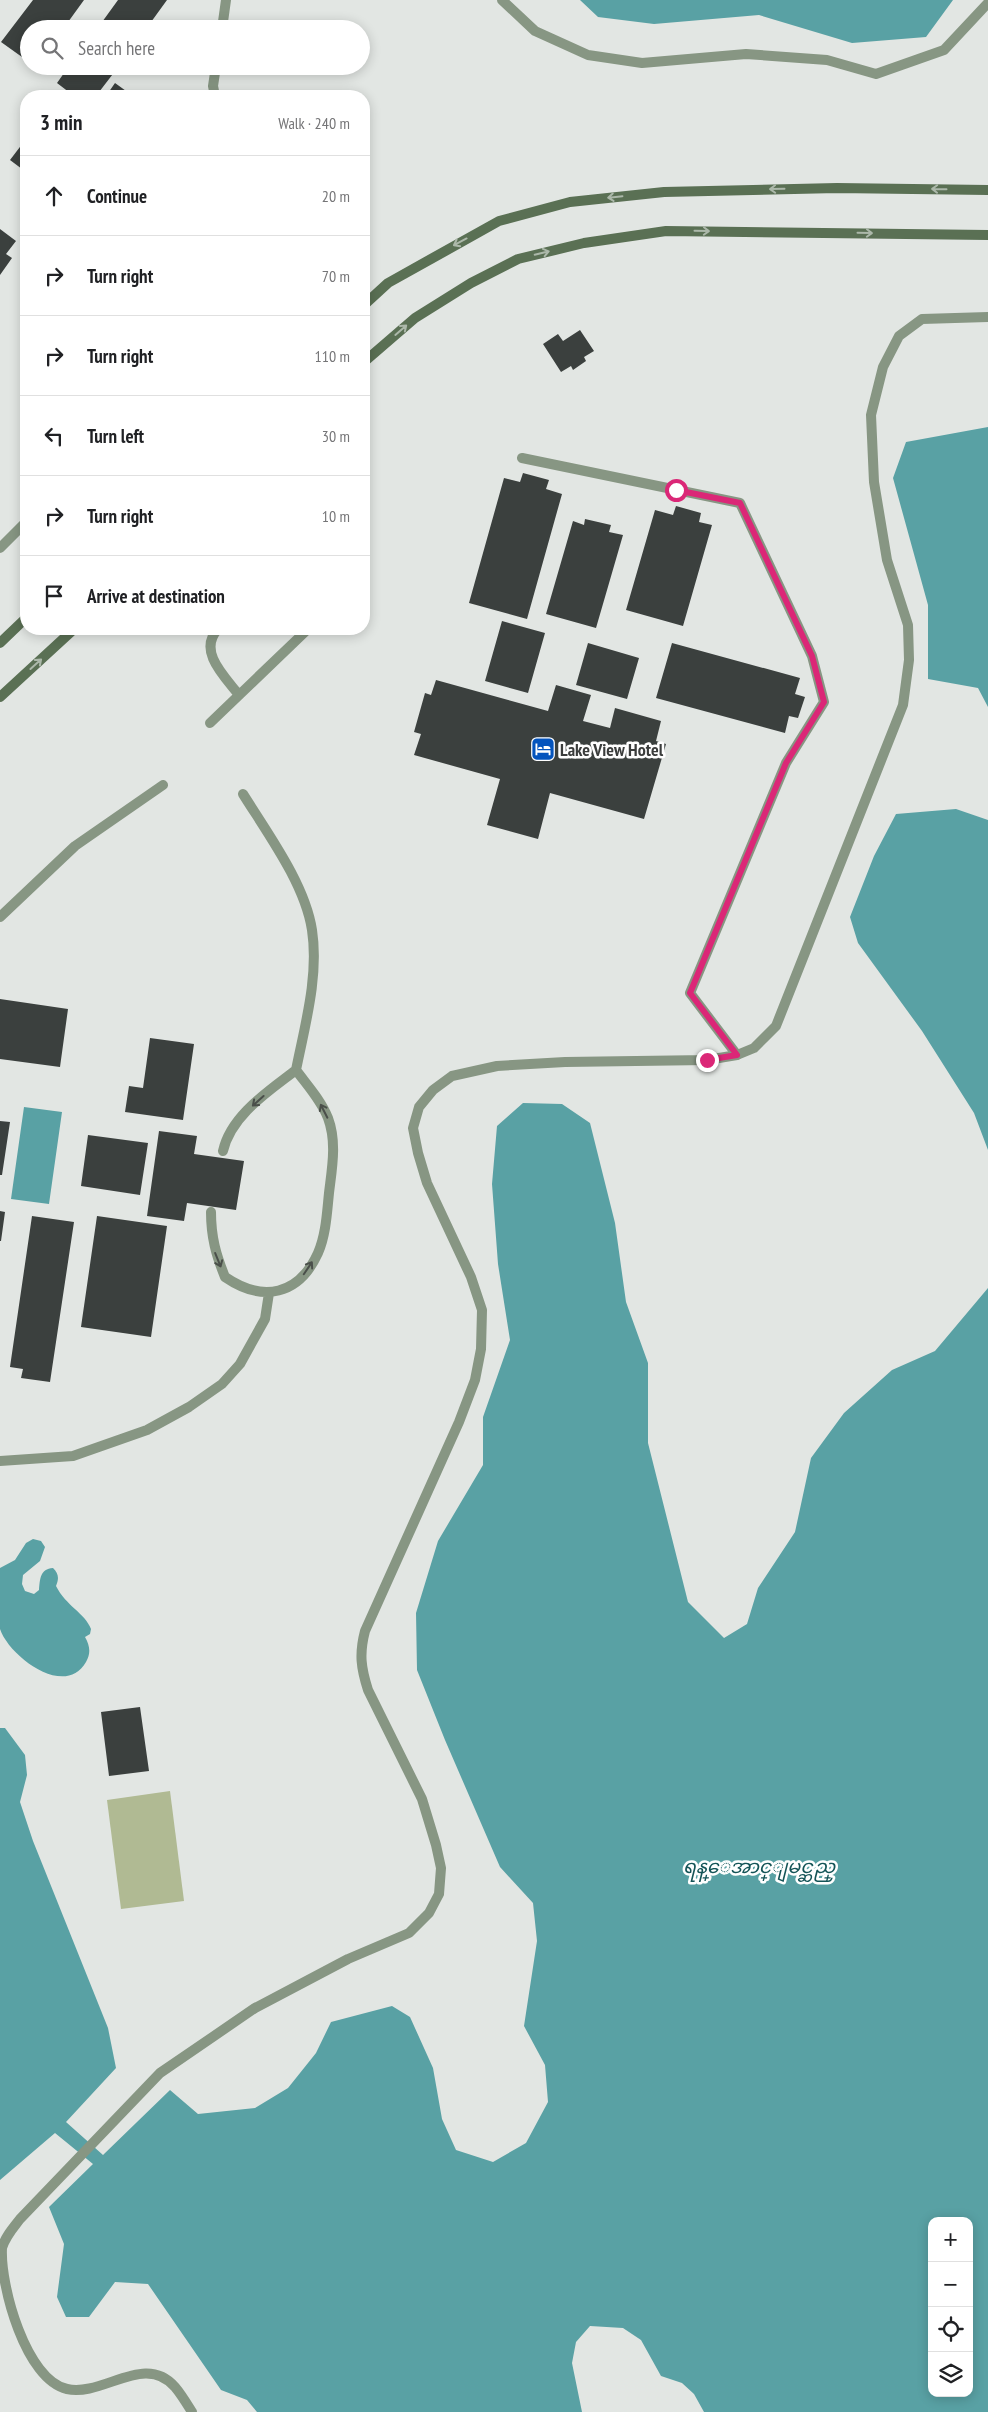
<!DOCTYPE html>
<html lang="en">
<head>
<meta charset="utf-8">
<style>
	body { margin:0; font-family:"PT Sans Narrow","Noto Sans Myanmar",sans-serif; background:#f2f2f2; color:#202124 }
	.controls { position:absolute; right:15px; bottom:15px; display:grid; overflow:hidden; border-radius:10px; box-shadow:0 2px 12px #0003 }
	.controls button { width:45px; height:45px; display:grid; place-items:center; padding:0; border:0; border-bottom:1px solid #e0e0e0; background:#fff; color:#202124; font:25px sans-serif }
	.stop { position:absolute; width:15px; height:15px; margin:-11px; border:4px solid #db2777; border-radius:50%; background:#fff }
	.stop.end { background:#db2777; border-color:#fff; box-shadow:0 1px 5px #0008 }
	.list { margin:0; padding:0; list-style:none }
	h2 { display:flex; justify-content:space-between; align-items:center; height:65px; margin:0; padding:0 20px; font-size:21px }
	h2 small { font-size:16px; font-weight:400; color:#757577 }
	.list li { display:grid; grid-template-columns:32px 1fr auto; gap:15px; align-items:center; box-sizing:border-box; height:80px; padding:0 20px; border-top:1px solid #e0e0e0 }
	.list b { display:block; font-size:19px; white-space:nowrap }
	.list em { font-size:16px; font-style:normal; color:#757577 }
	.icon { flex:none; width:28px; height:28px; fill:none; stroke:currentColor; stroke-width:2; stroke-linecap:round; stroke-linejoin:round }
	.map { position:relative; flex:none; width:988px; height:2412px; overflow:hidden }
	.search { position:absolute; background:#fff; box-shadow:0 2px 12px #0003; left:20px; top:20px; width:350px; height:55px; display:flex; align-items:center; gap:12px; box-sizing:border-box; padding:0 18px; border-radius:28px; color:#757577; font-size:19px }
	.panel { position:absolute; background:#fff; box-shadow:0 2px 12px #0003; left:20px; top:90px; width:350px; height:545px; border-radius:20px }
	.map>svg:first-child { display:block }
	.green { fill:#b0ba93 }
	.water { fill:#59a1a4; fill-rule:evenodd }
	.building { fill:#3b403e }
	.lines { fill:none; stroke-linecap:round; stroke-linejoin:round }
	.service { stroke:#879683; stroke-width:10 }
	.minor { stroke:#879683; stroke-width:10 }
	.secondary { stroke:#5a7054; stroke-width:10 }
	.oneway { stroke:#acb8aa }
	.oneway2 { stroke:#4a4f4a }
	.route { stroke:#db2777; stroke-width:6 }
	.labels { text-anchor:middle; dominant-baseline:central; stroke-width:5; stroke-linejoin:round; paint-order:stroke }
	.poi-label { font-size:18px; font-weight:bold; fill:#3b3d3c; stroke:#fff; text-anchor:start }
	.water-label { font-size:19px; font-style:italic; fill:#145457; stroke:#fff }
</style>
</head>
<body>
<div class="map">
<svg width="988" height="2412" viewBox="0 0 988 2412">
	<rect width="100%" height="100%" fill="#e2e6e3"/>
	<path class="green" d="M170,1791L184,1901L121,1909L107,1800Z"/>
	<path class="water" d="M580,0H953L926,37L852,43L759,15L654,24L598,17Z
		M988,427V707L978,688L928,679V605L893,478L906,442Z
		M956,809L988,820V1150L974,1113L922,1031L858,943L850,917L874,856L896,814Z
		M523,1103L562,1104L590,1123L615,1223L626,1302L648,1363V1443L688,1602L724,1638L747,1624L758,1588L795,1532L811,1458L844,1413L892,1370L935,1351L988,1288V2412H704L694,2394L682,2383L661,2376L641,2340L623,2328L590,2326L576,2342L572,2363L582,2412H257L247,2400L221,2390L148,2284L115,2282L89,2317H66L57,2297L64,2244L49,2207L93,2164L55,2133L0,2180V1728H5L25,1755L27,1775L20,1802L33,1841L108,2028L116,2068L66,2122L103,2155L170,2090L198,2114L255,2108L288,2088L316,2053L331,2022L392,2006L410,2017L433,2068L442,2119L456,2150L493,2162L526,2143L548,2102L545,2065L524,2026L537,1941L533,1903L500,1867L445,1740L417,1670L416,1613L438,1541L483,1465V1417L510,1340L498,1264L492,1184L497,1126ZM932,2221H969V2393H932Z
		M24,1107L62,1112L49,1204L11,1199Z
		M33,1539L41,1541L45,1547L40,1561L23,1575L22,1584L25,1591L34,1594L39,1590C40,1579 40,1569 53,1568C59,1574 59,1579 56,1586C66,1606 85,1613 91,1629L90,1634L85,1637C90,1646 91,1653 86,1662C65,1699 9,1656 0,1629C0,1617 0,1582 0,1568L15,1560L26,1543Z"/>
	<path class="building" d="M33,0H84L63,29H29V62L1,42Z
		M118,0H167L146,29H97Z
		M69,66H119L96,96H74L57,83Z
		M115,83L133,96H106Z
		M26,139V172L10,160Z
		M0,229L16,241L6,254L12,258L0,275Z
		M580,330L594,351L584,357L586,361L573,370L571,366L561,372L543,344L558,334L563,341Z
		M523,473L549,480L546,489L562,494L527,619L469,603L504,478L520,482Z
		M676,506L701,513L699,522L712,525L683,626L626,610L655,510L673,515Z
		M585,519L611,525L609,532L623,535L596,628L546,614L573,521L584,525Z
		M502,621L545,633L528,693L485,681Z
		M588,643L639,658L627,699L576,685Z
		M672,643L800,678L795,694L805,697L798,718L789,716L785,733L656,698Z
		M436,680L548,711L556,685L591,695L583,721L610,728L615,708L661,721L656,741L666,744L644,819L550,793L538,839L487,825L500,779L414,755L421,734L414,732L425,693L431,695Z
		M0,999L68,1009L60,1067L0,1059Z
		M150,1038L194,1044L183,1120L125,1112L129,1086L143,1088Z
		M0,1121L10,1122L2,1175H0Z
		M159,1131L197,1136L194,1154L244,1161L236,1210L187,1203L184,1221L147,1216Z
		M88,1135L148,1143L140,1195L81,1186Z
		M0,1211L5,1212L1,1241H0Z
		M32,1216L74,1222L50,1382L21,1378L23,1369L10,1367Z
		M97,1216L167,1226L151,1337L81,1327Z
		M140,1707L149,1771L109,1776L101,1712Z"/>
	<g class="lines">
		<path class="service" d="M502,0L535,31L588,55L642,63L746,54L827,60L876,74L944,50L988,3
			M222,29L226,0
			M215,96L213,86L216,66
			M522,458L740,503L812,656L824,702L786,763L690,993L737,1055
			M0,548L26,522
			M218,629C197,651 225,677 239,695
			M210,723L308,629
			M0,917L75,846L163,785
			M223,1151C231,1115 269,1091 296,1070C305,1025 319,976 312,930C305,884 268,834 243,794
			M211,1212C211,1237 216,1255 225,1277C263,1303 299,1295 318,1253C326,1235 327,1212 329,1193C332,1168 337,1142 328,1118C321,1100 307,1085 296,1070
			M0,1461L73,1456L147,1430L189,1407L222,1384L240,1364L265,1319L269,1293"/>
		<path class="minor" d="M192,2412C187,2404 181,2394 175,2387C145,2352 103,2397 67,2389C26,2380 0,2286 2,2248C5,2237 13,2228 20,2219L160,2073L255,2008L348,1959L409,1933L429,1913L439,1894L441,1868L436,1845L422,1799L368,1690C361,1668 359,1654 365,1631L459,1422L475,1380L481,1349L482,1310L471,1277L427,1183L418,1153L413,1128L419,1107L433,1090L452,1076L497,1066L565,1062L707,1060L737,1055L754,1048L776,1026L903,705L909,660L908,625L887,560L874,482L871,415L883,367L899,336L922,319L988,317"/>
		<path class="secondary" d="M364,305L388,283L499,221L570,202L664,192L837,188L988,190
			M364,362L415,318L471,283L518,259L584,243L666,231L988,235
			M0,643L26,618
			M0,697L74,629"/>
	</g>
	<defs><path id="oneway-shaft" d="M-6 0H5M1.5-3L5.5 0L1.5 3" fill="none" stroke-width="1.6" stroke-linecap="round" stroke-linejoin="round" transform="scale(1.25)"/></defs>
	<g class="oneway">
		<use href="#oneway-shaft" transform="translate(777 189) rotate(179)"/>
		<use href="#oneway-shaft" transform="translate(939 189) rotate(-179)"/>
		<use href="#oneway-shaft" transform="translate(615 197) rotate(174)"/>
		<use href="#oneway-shaft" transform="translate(702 231) rotate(1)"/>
		<use href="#oneway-shaft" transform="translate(865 233) rotate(1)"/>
		<use href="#oneway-shaft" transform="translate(460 242) rotate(152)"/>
		<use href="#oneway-shaft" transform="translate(542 253) rotate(-14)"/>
		<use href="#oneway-shaft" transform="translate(401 330) rotate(-41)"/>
		<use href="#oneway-shaft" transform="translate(36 664) rotate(-42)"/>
	</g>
	<g class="oneway2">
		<use href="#oneway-shaft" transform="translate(258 1101) rotate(138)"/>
		<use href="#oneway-shaft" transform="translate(324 1111) rotate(-117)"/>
		<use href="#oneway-shaft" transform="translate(218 1260) rotate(68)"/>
		<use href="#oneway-shaft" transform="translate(308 1268) rotate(-56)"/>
	</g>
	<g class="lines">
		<path class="route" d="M676,490L740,503L812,656L824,702L786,763L690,993L737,1055L707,1060"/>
	</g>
	<defs>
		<g id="hotel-square" transform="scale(1.25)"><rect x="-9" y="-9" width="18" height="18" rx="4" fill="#0454bd" stroke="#fff"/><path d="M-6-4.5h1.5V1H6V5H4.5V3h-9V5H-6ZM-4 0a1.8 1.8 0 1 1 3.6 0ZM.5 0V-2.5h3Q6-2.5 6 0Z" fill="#fff"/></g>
	</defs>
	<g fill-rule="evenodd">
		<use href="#hotel-square" x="543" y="749"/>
	</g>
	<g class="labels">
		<g class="poi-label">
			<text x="560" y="749">Lake View Hotel</text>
		</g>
		<g class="water-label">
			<text x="759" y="1866">ရန္ေအာင္ျမင္ဆည္</text>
		</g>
	</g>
</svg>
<div class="controls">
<button>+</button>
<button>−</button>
<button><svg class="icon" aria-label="locate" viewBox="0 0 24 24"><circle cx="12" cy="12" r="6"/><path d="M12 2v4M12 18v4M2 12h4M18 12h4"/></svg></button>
<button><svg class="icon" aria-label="layers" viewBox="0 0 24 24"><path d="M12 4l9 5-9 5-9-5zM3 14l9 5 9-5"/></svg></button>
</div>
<div class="stop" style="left:676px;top:490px"></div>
<div class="stop end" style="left:707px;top:1060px"></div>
<div class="search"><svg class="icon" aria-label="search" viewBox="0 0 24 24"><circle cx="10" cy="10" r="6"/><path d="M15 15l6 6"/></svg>Search here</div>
<section class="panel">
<h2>3 min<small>Walk · 240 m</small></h2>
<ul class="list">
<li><svg class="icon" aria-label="ahead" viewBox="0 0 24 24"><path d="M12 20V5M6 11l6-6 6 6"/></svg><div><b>Continue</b></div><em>20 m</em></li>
<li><svg class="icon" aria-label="right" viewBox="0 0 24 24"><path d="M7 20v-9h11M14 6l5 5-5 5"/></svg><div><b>Turn right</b></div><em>70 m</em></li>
<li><svg class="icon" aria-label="right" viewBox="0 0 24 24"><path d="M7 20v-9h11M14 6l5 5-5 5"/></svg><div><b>Turn right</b></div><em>110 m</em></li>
<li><svg class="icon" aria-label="left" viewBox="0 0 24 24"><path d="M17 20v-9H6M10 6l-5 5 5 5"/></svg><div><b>Turn left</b></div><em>30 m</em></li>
<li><svg class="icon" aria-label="right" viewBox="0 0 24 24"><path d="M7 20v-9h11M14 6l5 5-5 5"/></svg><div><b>Turn right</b></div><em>10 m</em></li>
<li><svg class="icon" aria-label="arrive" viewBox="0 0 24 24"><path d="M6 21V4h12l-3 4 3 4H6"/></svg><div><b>Arrive at destination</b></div></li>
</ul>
</section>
</div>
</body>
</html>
